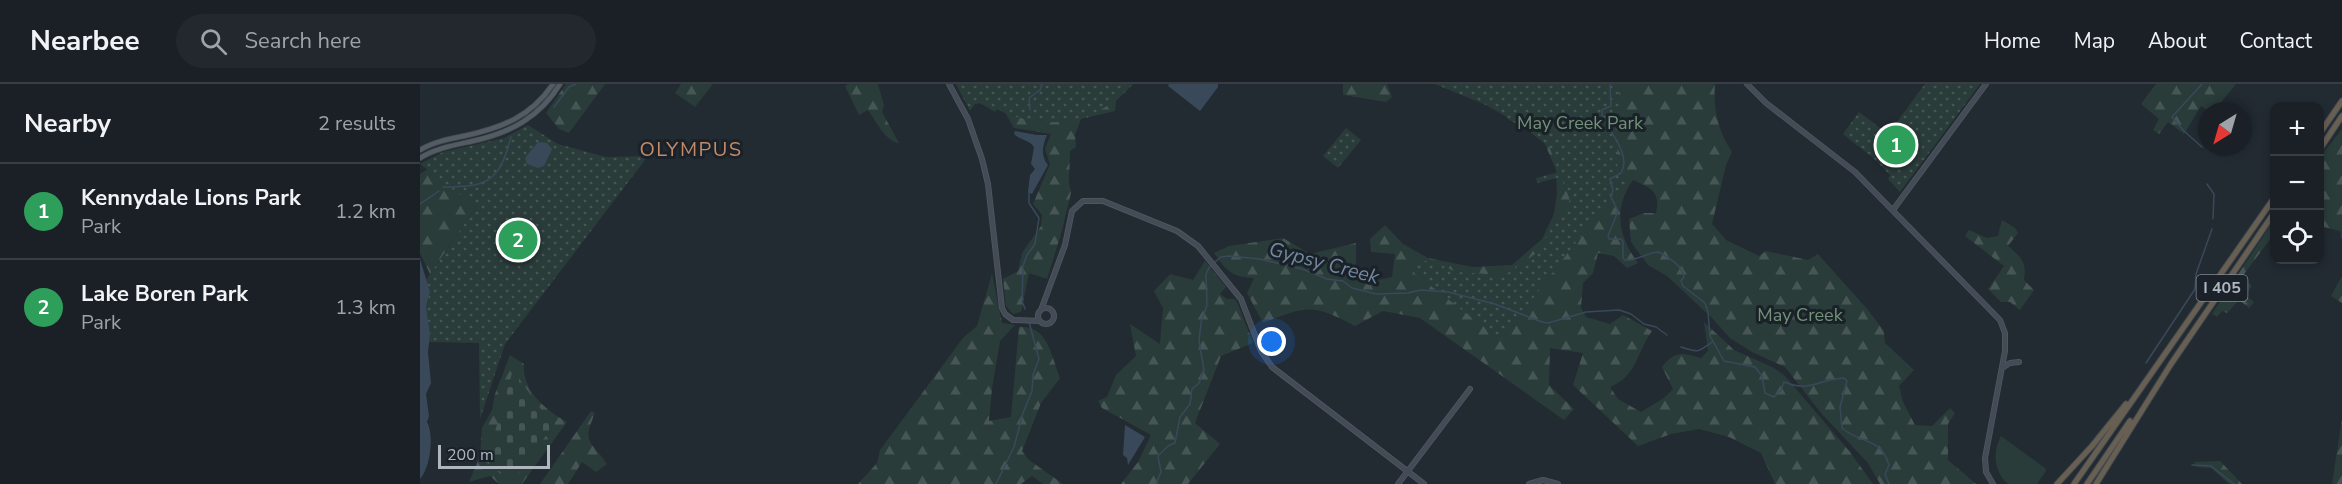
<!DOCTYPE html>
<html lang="en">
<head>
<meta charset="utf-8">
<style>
	body { margin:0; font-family:"Nunito Sans",sans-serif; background:#23282e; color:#f1f3f6 }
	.controls { position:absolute; right:18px; top:18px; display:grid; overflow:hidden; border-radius:12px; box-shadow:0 3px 9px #0003 }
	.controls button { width:54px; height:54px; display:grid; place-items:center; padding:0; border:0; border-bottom:2px solid #383e43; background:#1a2026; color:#f1f3f6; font:30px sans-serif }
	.compass { position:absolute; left:1778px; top:18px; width:54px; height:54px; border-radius:50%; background:#1a2026; box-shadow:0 3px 9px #0003; rotate:217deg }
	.scale { position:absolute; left:18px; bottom:15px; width:112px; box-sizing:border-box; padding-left:6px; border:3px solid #afb6c0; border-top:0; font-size:16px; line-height:21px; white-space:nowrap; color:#afb6c0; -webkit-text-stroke:4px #1a2128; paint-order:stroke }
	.you { position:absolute; left:852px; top:258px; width:21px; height:21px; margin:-15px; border:4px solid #fff; border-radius:50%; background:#1a73e8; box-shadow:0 0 0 9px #1a73e833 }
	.badge { display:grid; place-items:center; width:39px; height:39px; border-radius:50%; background:#8cb4e8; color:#fff; font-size:20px; font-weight:700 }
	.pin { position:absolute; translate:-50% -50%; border:3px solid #fff; box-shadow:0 2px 6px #0006 }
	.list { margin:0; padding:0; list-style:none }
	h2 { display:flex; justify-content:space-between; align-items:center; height:78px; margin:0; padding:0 24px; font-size:26px }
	h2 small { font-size:20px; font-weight:400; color:#9fa3a7 }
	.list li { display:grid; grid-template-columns:39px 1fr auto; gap:18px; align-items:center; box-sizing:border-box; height:96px; padding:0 24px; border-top:2px solid #383e43 }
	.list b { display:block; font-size:22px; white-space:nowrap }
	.list p { margin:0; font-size:20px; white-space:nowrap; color:#9fa3a7 }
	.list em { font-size:20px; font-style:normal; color:#9fa3a7 }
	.icon { flex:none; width:33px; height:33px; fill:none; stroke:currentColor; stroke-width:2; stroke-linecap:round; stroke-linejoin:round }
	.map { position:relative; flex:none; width:1922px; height:400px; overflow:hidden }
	header { display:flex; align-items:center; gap:36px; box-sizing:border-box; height:84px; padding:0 30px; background:#1a2026; border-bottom:2px solid #383e43 }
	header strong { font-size:28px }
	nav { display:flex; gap:33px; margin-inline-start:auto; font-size:21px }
	.search { width:420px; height:54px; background:#23282e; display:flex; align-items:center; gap:15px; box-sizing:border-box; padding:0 21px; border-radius:33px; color:#9fa3a7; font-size:22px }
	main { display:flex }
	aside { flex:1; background:#1a2026 }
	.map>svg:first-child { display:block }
	.grass { fill:#2a3c3a }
	.forest { fill:url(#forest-firs) }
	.cemetery { fill:url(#cemetery-stones) }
	.park { fill:url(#park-dots) }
	.water { fill:#39495a }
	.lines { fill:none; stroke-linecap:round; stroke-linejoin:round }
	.stream { stroke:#39495a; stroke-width:1.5 }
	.secondary-casing { stroke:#525961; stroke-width:6 }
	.primary-casing { stroke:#3e454d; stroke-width:6 }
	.highway-casing { stroke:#3f464e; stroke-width:7 }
	.secondary { stroke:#434b56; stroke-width:4.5 }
	.primary { stroke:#535b63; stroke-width:4.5 }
	.highway { stroke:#685f53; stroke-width:5 }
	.labels { text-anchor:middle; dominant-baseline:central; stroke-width:6; stroke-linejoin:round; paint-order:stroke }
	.shield { fill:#1a2128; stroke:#828992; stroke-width:1.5 }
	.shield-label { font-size:16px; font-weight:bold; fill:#afb6c0 }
	.park-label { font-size:18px; fill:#719377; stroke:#1a2128 }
	.neighbourhood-label { font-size:20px; letter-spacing:1.5px; fill:#c38a67; stroke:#1a2128 }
	.water-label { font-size:20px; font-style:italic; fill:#7389a0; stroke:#1a2128 }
</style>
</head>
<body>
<header>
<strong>Nearbee</strong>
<div class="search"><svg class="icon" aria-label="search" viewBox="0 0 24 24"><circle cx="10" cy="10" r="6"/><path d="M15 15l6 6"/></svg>Search here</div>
<nav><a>Home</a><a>Map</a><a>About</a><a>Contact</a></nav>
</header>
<main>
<aside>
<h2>Nearby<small>2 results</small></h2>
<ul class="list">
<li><span class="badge" style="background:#2e9e5b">1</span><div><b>Kennydale Lions Park</b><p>Park</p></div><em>1.2 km</em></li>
<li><span class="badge" style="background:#2e9e5b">2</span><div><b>Lake Boren Park</b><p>Park</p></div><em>1.3 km</em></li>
</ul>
</aside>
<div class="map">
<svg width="1922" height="400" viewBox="0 0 1922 400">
	<defs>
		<pattern id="forest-firs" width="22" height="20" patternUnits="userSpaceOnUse" patternTransform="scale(1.5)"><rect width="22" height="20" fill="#2a3c3a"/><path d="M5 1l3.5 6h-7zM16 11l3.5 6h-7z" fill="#465655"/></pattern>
		<pattern id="cemetery-stones" width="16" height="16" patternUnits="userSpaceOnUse" patternTransform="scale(1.5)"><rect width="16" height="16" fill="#2a3c3a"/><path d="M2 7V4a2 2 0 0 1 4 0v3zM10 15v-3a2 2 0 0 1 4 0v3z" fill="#465655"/></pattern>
		<pattern id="park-dots" width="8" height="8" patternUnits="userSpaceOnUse" patternTransform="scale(1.5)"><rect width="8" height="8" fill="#2a3c3a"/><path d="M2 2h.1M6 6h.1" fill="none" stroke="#465655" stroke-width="1.8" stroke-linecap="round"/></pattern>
	</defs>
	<rect width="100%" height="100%" fill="#222a32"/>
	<path class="grass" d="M1581,352L1625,384L1626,387L1617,400H1588C1574,388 1572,368 1581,352Z"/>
	<path class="forest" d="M146,0H185L149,49L139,45L126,29Z
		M261,0H293L275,23L255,9Z
		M428,0H458L464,21L462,28L479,59C465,57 456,37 448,26L439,31L425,2Z
		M536,0L697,7L695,27L661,35L655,51L656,63L650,67L649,98L651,109L641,150L627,195L609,189L601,228L593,230L586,222L583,195L598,187L602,169L621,142L622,131L613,120L630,80L625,65L631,50L594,44L586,30L568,18L549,21Z
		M923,0H967L972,13L966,18L923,11Z
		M1020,0H1295C1293,24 1298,48 1312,68L1306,81L1292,140L1306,156L1339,172L1346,167L1388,176L1398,170L1448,226L1464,247L1465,259L1494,286L1479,302L1483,318L1495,341L1512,342L1530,324L1535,329L1528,340V376L1556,400H1460L1448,379L1401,329L1365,283L1332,268L1310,254L1293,235L1247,192L1228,181L1211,158L1209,135L1224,129H1236C1241,108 1231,104 1213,96C1193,124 1198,152 1218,179L1207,184L1194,172L1178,169L1173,189L1163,199L1161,223L1166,233L1190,240L1203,231L1232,247C1215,271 1218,291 1190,303L1198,315L1221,328L1244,314L1253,305L1242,283C1256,266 1262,269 1281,274L1288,267L1284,238L1314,266L1352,283L1364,291L1430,368L1453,400H1355L1341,369L1309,353L1279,345L1251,350L1218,362L1153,301L1163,269L1130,264L1129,301L1154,325L1144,336L1000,234L963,227L935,242C892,219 887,222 843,239L827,209L834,194C811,193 807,187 794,169L809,162L863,154L890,170L936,159V185L949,198L972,193L975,170L951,168L950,155L965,141L983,160L1008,174L1053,183L1092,181L1122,155L1134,130L1137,109L1136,86L1125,60L1105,43L1089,36L1070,16Z
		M1736,0H1816L1794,27H1789L1781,22L1764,50L1748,38L1739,50L1733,46L1739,35L1721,20Z
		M1922,45V155L1920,147L1900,142V73Z
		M17,80L56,123L10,190L0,169V90Z
		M1582,136L1595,144L1598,149L1588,162C1601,173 1607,178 1604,196L1614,206L1600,226L1590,218H1581L1568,205L1584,182L1545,152L1549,146L1567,154L1578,152Z
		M1854,136V150L1822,193L1832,202L1825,211L1834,218L1829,224L1819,216L1807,229L1802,227L1797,233L1792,230Z
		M785,177L806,203L800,210L807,215H814L817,218L833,259L801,272L775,339L800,360L768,400H701L718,378L731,351L682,324L678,317L687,313L696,291L716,272L710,240L740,260L743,224L734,207L750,190L773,196Z
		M572,190L582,239L595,241L580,257L572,305L569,337L591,333L599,243C628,241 631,271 640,294L621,319L602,367L609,376L643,400H623L612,392L601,400H438L457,379L460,366L543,254L557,242Z
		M1922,192V219L1911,212Z
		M90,271L104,280C102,307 126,326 147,338L102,400H79L70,392L49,398L60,372L62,344L72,326L75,310Z
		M171,327L175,329C162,360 170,355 187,380L176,388L162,378L148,400H120Z
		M1922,335V400H1912Z
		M1800,377L1822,400H1809L1791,384L1777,383L1774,378Z"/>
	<path class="cemetery" d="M93,286L133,342L92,399L66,378Z"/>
	<path class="park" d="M536,0H713C678,40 624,49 577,25L575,28L560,19L563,15L560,13L550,27Z
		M1015,0H1199L1197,90L1208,99L1197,113L1193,110L1081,256L990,186L1009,175L1036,188L1085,191L1115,170L1150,116L1141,93L1117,99L1116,94L1139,88L1129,62L1104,43L1066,21Z
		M1505,0H1560L1480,108L1468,95L1470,91L1452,73L1423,50L1439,28L1468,50Z
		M108,41L138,60L186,73L228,72L85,260L60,335L59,259L8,258L10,250L6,222L10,208L6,196L56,123L0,80L23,68L84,54Z
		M926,44L941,56L918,84L903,72Z"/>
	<path class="water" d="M749,0H798V3L780,27L748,2Z
		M595,47L617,51H627C623,60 620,72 628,81L612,110L608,108L610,91L615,85L611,80L614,63C608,55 601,57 594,50Z
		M118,58L127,59L132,65L124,82L118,84L107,80L105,74Z
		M0,175L10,208L6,222L10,250L8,268L11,299L6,310L9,332L7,338C14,350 11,383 0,395Z
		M705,341L725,353L708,381L707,374L703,371Z"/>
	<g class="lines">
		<path class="stream" d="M1190,0L1191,22L1182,26V31C1189,48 1212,71 1201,89L1190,95L1193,106L1191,113L1198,127L1188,152L1189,155H1201L1203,157V174L1205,176C1218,177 1227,168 1239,168C1250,175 1262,181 1264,193L1261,197L1263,202L1285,219L1288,228L1290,252L1304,277L1335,283L1342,292L1345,309L1354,313L1361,306L1364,298C1390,309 1399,295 1424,294L1427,297L1420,323L1422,344C1442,361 1460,352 1469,381L1465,390L1469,400
			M1782,0L1752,33L1764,47L1782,63
			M134,23L149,3L156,0
			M610,26L609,14L620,6L622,0
			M1787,100L1794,110L1793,135
			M23,103C68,103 79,98 91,53
			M0,120L19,107
			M795,178L801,173L809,172L840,175L882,185L907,195L923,197L932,204L956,210L988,209L1001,206L1028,208L1075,220L1122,238L1128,239L1166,228L1199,226L1211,230L1224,240L1236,243L1247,251
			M605,225L602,217L603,182L607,171L615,160L619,134L609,119V107
			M1261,263C1279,269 1278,268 1292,258
			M1726,279L1775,205L1776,190L1792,145
			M1772,381L1791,382L1814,400
			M576,400L594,363L603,329L612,307L613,291L619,275L609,238
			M736,400L741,388L738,372L748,362L755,359L760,333L770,320L772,305L779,299L784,286L779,257L781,238L787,221L786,190L790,182"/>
		<g class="secondary-casing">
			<path id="secondary" d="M529,0L548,35L562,75L568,100L582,224L585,230L593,236L620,237
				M1327,0L1346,19L1435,88L1580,236L1585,249V267L1565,374L1566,388L1573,400
				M1473,126L1566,0
				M618 232a8 8 0 1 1 16 0a8 8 0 1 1-16 0Z
				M621,226L645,161L652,127L663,117H683L757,147L778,162L821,215L841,267L852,283L1004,400
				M1582,284L1590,279L1599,278
				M978,400L1050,305
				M1109,400L1123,396L1138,400"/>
		</g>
		<g class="primary-casing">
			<path id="primary" d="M0,66C13,58 29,55 44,52C81,44 111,33 133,0
				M0,74C16,64 35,61 53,57C90,49 120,33 140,0"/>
		</g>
		<g class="highway-casing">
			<path id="highway" d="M1900,49L1922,17
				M1900,65L1922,32
				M1637,400L1672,362L1706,320
				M1654,400L1854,114
				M1667,400L1710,337
				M1676,400L1751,280L1854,129"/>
		</g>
		<use href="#secondary" class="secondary"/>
		<use href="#primary" class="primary"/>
		<use href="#highway" class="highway"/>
	</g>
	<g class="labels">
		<rect class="shield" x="1776.5" y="191" width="51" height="26" rx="4.5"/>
		<g class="shield-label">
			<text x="1802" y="204">I 405</text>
		</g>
		<g class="park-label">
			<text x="1160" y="39">May Creek Park</text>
			<text x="1380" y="231">May Creek</text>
		</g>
		<g class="neighbourhood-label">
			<text x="271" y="65">OLYMPUS</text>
		</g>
		<g class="water-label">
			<text transform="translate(904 179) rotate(15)">Gypsy Creek</text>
		</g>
	</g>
</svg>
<div class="controls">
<button>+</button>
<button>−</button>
<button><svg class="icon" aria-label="locate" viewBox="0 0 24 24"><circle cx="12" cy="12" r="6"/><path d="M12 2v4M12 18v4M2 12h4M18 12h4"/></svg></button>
</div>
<svg class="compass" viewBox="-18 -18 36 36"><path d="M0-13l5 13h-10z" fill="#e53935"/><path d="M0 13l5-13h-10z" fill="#9fa3a7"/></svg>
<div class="scale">200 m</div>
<div class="you"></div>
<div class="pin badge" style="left:1476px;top:61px;background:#2e9e5b">1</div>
<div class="pin badge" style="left:98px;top:156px;background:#2e9e5b">2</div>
</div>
</main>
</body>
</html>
